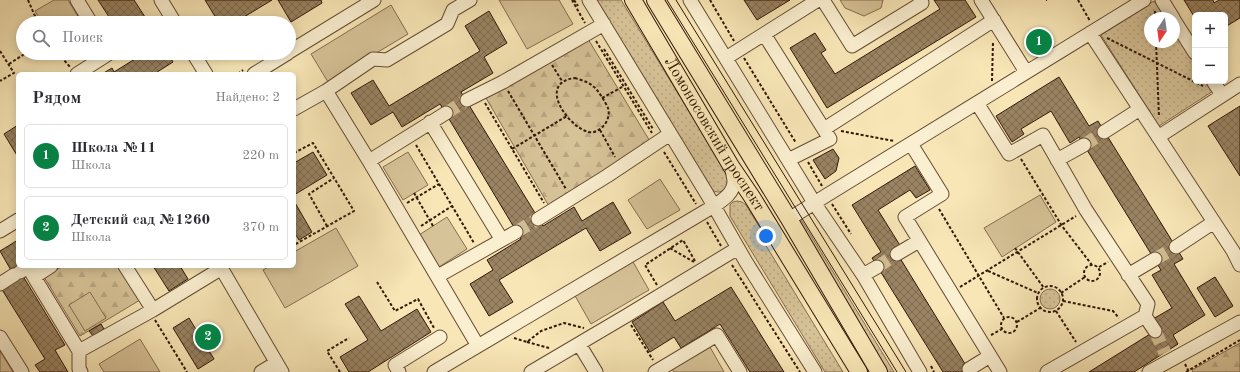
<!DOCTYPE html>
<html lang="ru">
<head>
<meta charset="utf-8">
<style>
	body { margin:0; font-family:"Old Standard TT",serif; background:#f2f2f3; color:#2b2b33 }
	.controls { position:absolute; right:12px; top:12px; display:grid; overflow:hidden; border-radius:6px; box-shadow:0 2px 10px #0003 }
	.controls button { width:36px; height:36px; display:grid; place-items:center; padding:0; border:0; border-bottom:1px solid #e1e1e2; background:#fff; color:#2b2b33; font:20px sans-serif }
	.compass { position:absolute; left:1144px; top:12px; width:36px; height:36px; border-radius:50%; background:#fff; box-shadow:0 2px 10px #0003; rotate:193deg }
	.you { position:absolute; left:766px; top:236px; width:14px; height:14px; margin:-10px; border:3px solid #fff; border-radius:50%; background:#1a73e8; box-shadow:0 0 0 6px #1a73e833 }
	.badge { display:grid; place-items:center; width:26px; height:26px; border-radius:50%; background:#0b8043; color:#fff; font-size:13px; font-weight:700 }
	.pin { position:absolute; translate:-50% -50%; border:2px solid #fff; box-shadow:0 1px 4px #0006 }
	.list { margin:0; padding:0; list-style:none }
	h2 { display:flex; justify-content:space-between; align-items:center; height:52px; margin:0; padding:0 16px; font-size:17px }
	h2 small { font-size:13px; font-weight:400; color:#7c7c81 }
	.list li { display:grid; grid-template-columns:26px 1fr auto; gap:12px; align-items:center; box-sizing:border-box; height:64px; margin:0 8px 8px; padding:0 8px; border:1px solid #e1e1e2; border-radius:6px }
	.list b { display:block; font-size:15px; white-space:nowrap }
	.list p { margin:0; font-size:13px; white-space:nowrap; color:#7c7c81 }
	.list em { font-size:13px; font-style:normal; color:#7c7c81 }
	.icon { flex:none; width:22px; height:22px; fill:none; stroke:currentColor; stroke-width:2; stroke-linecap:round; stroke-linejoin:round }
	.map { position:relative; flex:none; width:1240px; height:372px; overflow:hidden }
	.search { position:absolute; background:#fff; box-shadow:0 2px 10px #0003; left:16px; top:16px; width:280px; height:44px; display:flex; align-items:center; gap:10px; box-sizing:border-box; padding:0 14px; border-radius:22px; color:#7c7c81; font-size:15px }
	.panel { position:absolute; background:#fff; box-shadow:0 2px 10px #0003; left:16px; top:72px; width:280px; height:196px; border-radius:6px }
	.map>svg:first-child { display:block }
	.grass { fill:url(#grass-dots); stroke:#856d50 }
	.forest { fill:url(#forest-firs); stroke:#856d50 }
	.park { fill:#d7c398; stroke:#856d50 }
	.building { fill:url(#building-cross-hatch); stroke:#331707 }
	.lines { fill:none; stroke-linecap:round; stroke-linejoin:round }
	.minor-tunnel { stroke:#d1bd93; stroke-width:13; stroke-dasharray:13 6; stroke-linecap:butt }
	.minor-casing { stroke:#644b33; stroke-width:15 }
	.major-casing { stroke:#331707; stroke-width:18 }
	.path { stroke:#331707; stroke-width:2; stroke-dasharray:3 2; stroke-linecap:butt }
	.minor { stroke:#faefd0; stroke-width:13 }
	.major { stroke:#f8e6b6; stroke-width:16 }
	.tram { stroke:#331707; stroke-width:1 }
	.labels { text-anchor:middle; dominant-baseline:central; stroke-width:3; stroke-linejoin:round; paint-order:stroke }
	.street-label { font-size:16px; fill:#331707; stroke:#faefd0 }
</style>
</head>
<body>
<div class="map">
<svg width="1240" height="372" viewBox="0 0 1240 372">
	<defs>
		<pattern id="grass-dots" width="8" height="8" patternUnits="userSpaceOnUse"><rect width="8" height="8" fill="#d7c398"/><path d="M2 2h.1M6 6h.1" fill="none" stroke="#b9a782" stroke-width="1.8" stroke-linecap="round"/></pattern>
		<pattern id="forest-firs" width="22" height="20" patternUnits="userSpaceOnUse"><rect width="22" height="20" fill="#d7c398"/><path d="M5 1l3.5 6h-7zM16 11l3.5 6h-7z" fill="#b9a782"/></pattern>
		<pattern id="building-cross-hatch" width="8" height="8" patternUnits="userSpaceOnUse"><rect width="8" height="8" fill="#998362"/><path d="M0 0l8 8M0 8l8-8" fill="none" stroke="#7d6a4f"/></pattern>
	</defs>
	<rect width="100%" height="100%" fill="#f8e6b6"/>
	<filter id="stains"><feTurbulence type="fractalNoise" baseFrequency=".005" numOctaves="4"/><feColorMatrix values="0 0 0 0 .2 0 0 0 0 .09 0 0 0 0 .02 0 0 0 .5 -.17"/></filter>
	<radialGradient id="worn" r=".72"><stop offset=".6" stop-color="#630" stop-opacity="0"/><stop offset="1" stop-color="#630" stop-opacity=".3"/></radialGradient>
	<path class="grass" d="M595,0H621L729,177L730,184C724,190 720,195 712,190Z
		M1154,1L1166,18H1150V42H1174V31L1195,63V81H1207L1213,91L1159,126L1101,35Z
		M737,201L742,202L746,205L768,241L765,244L843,372H825L730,216V205L733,202Z
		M799,216L894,372H887L794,219Z
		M1040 299a10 10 0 1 1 20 0a10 10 0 1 1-20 0Z"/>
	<path class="forest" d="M588,39L651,143L550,208L486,98Z
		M63,266H119L140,300L80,336L44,277Z
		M1240,343V372H1193L1192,370Z"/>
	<path class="park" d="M54,0H68L82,23H42L35,11Z
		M499,0H559L573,24L527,49Z
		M840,0H883L881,8L864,16L845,8Z
		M391,5L408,34L328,82L311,54Z
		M408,152L428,185L403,200L383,167Z
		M660,179L680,210L647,229L628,200Z
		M1040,195L1056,222L1002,257L984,228Z
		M447,217L467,249L439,267L419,235Z
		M336,228L358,266L285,308L263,270L270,266H294V252Z
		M632,260L649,290L591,324L574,294Z
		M90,292L106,318L85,331L69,305Z
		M140,339L160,372H104L99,364Z
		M710,347L724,372H674L672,369Z
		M0,351L13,372H0Z"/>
	<path class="building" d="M98,0H134L149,23H113Z
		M205,0H272L234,23H219Z
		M278,0H321L322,3L291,22Z
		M744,0H790L757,20Z
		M934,0H965L976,17L827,108L790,48L815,33L826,50L821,53L835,74L940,9Z
		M1184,0H1213L1214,3L1219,0H1240V18L1225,27V15H1195V18Z
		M489,11L507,43L484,57L493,73L461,92L543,226L574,207L582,221L613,202L631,233L600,251L586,228L499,280L513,302L489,316L470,284L493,270L487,260L521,239L440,104L402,127L393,112L371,125L351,93L373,80L389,106L480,51L465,26Z
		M131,53H167L173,62L154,74H102L112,68L114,72L135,59Z
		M1059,77L1089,126L1098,121L1169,236L1183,259L1174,264L1205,315L1173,335L1178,344L1134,372H1089L1155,331L1153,319L1172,308L1152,275L1161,270L1079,137L1070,143L1051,111L1021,129L1024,134L1012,142L996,116Z
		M1240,106V176L1208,126Z
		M18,125V157L4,134Z
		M833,149L839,158L836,171L825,179L813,160Z
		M313,152L327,175L294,195V163Z
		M915,166L930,190L916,198L910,190L878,210L901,247L895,250L970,372H943L872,258L881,252L852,205Z
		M294,201L312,232L299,240L294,232Z
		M18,240V268L65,345L55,350L68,372H40L35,365L45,359L1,288L16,279L0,251Z
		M153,266H180L188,279L169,291Z
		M1215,277L1233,306L1215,317L1197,288Z
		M731,287L784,372H750L720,324L681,348L674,337L650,352L632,322L663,302L675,321Z
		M359,296L381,331L417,309L431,332L368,372H349L340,357L368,340L345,304Z
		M189,318L214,359L198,369L173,328Z
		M101,324L104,329L93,336L89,331Z"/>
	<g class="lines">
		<path class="minor-tunnel" d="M446,113L467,100
			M1084,145L1104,132
			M516,232L538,219
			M1155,259L1176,247
			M877,267L897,254
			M1155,331L1165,353"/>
		<g class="minor-casing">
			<path id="minor" d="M77,0L91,23
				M161,0L175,23
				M589,0L707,194L746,262L815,372
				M690,0L815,204L863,275L920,372
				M823,0L852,46L922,3L920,0
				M981,0L1026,72
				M1162,0L1173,18
				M1174,20L1195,53
				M1090,33L1233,251L1240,265
				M764,34L830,139L788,160
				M289,52L374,0
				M193,53L206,74
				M726,58L818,0
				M77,74L110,53
				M254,74L288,53
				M1213,81L1222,95
				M326,91L369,161L478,346
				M467,100L503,82L604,24
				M977,103L1009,154L1043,135L1086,210L1148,304L1145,316L1047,372
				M294,109L326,91L373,59L387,60L447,24L453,10L470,0
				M430,122L502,240
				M824,129L994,20
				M1104,132L1140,109
				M1158,137L1240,84
				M911,144L942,194L905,217L1000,372
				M1057,160L1084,145
				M369,161L446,113
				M538,219L607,176L670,134
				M789,219L827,195L1144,0
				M0,231L18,220
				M1176,247L1214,222
				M897,254L919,241
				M51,266L34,277L79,351V369L81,372
				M125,266L153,310L222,268
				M220,266L282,372
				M20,272L28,267L34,277
				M863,275L877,267
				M1128,275L1155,259
				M438,276L516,232
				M0,284L14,275
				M1145,316L1155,331
				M0,337L22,372
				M579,344L596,372
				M79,351L153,310
				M969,369L990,356
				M261,372L276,363
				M399,372L395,365L440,337
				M434,372L714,206C723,200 734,193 734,181C734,177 732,172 732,168
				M531,372L626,316L738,248
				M655,372L717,335L740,372
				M1149,372L1240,322"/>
		</g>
		<g class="major-casing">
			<g id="major">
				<path id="s1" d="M633,0L731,166L752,197L859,372"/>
				<path d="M655,0L789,219L879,372"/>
			</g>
		</g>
		<path class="path" d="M28,0L38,23
			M572,0L585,23
			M574,0L578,6
			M710,0L734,41
			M1046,0H1047
			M1078,0L1090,21
			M1155,11V18
			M1107,38L1203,86
			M596,41L652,133
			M1156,42L1159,117
			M604,49L653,129
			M0,51L14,73L0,81
			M58,53L70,67
			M744,58L796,143
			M9,64L26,53
			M552,65L562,81
			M238,74L243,70
			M575,78C581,80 589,82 594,87C598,90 606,103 608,108C611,118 604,129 594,132C576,137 532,83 575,78Z
			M992,81L993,41
			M508,91L566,189
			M602,98L624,86
			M485,103L544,203
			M600,130L615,157
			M841,131L894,141
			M416,145L474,243
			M512,149L567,116
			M664,152L696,204
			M294,153L313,143L354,211L294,245
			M1021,159L1062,226L1092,265
			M808,162L822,186
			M414,193L433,226
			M407,203L439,184
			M832,204L851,234
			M939,209L1004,318
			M707,222L721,246
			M327,226L309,194L334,178
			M421,226L452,206
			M670,248L694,262
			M1015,248L1044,288
			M1084 273a8 8 0 1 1 16 0a8 8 0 1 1-16 0Z
			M732,265L800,372
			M1099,267L1108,262
			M988,271L1038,293
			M377,282L395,311L418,299L434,328
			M657,285L645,265L683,240L695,261
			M1037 299a13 13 0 1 1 26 0a13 13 0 1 1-26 0Z
			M960,287L1076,216
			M1061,293L1085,277
			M1063,301L1113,311L1119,318
			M1056,311L1076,342
			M1001 325a8 8 0 1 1 16 0a8 8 0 1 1-16 0Z
			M155,320L187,372
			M1017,322L1040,308
			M631,325L653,360
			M991,335L1002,329
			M514,338L527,342L541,331L564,323L584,328
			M527,342L549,348
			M1185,364L1189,372
			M931,366L934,372
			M340,372L327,351L349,338
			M1186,372L1240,340"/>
		<use href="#minor" class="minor"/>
		<use href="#major" class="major"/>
		<path class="tram" d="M667,0L897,372
			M676,0L906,372"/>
	</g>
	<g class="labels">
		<g class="street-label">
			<text stroke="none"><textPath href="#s1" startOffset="157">Ломоносовский проспект</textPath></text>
		</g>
	</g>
	<rect width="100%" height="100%" filter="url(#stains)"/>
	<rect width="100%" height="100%" fill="url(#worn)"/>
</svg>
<div class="controls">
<button>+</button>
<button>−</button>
</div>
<svg class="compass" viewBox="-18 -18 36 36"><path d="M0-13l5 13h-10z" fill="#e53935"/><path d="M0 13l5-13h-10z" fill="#7c7c81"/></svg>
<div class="you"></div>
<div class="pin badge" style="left:1039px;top:42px">1</div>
<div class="pin badge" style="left:208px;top:337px">2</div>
<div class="search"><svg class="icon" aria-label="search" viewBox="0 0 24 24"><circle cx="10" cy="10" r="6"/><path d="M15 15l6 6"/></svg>Поиск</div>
<section class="panel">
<h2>Рядом<small>Найдено: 2</small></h2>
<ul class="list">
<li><span class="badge">1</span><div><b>Школа №11</b><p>Школа</p></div><em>220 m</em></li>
<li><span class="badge">2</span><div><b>Детский сад №1260</b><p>Школа</p></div><em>370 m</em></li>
</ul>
</section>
</div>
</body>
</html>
